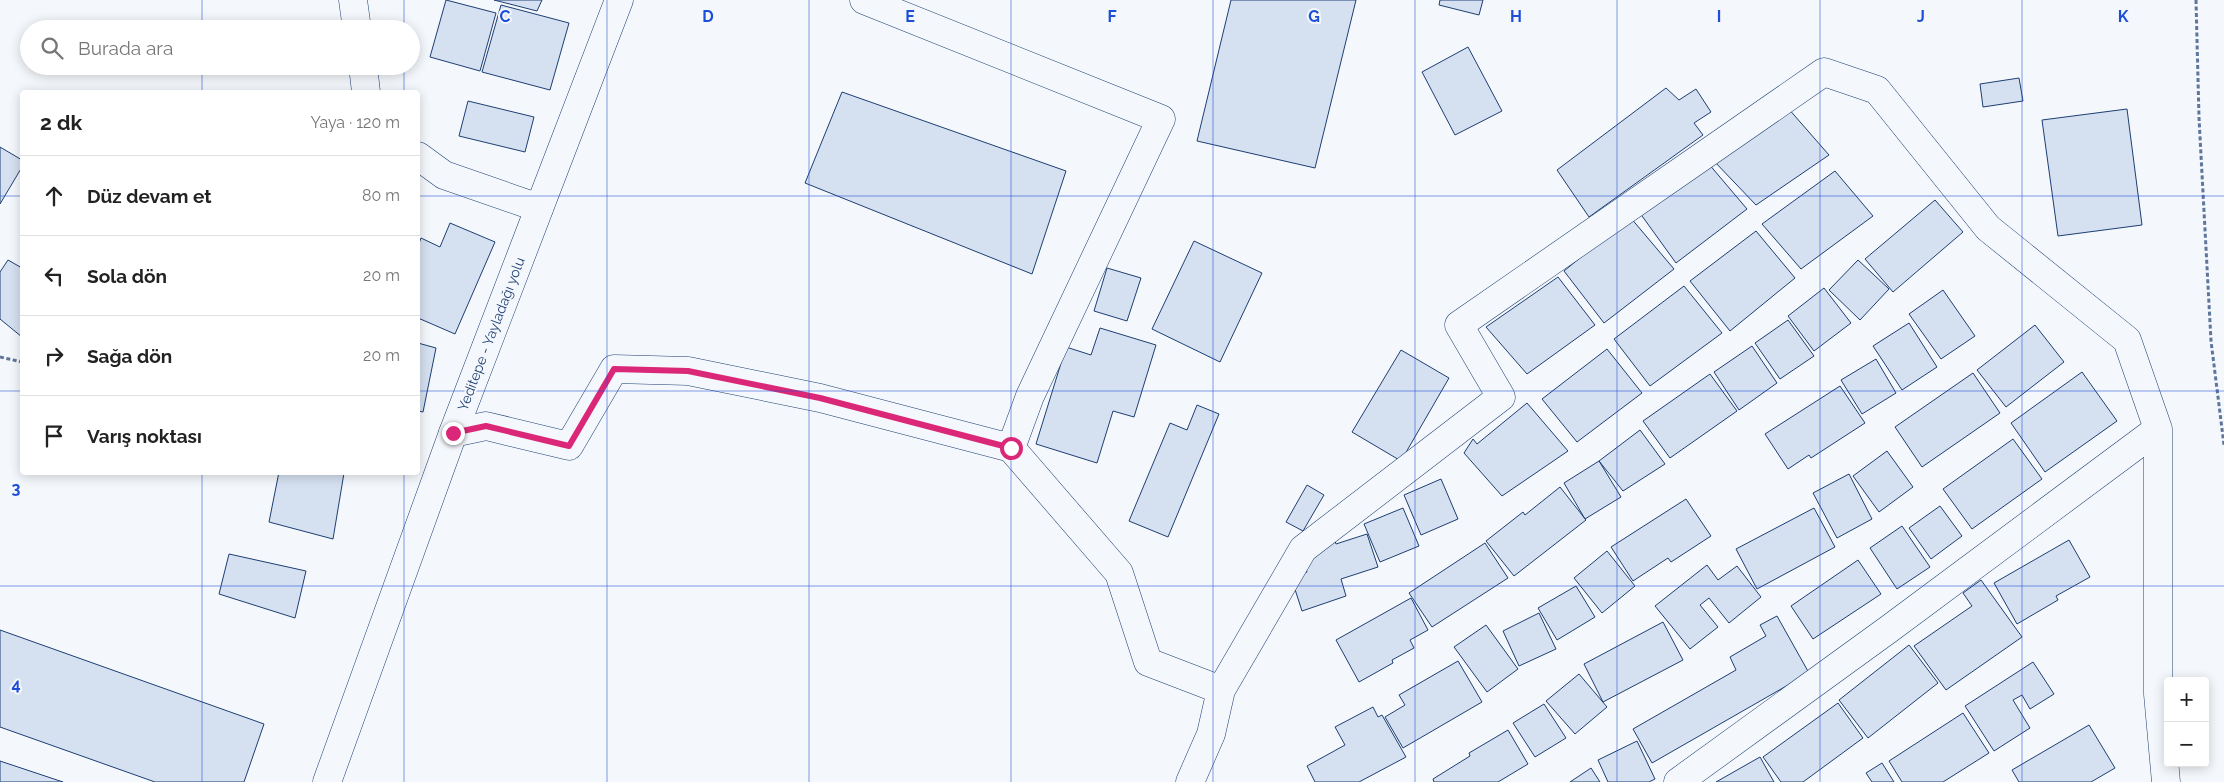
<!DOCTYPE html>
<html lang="tr">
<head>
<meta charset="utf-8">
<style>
	body { margin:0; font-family:Raleway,sans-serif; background:#f2f2f2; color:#222 }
	.controls { position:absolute; right:15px; bottom:15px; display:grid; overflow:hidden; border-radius:5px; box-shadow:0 2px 12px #0003 }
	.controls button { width:45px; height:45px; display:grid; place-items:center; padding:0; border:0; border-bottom:1px solid #e0e0e0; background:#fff; color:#222; font:25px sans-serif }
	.stop { position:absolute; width:15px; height:15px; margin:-11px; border:4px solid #db2777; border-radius:50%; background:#fff }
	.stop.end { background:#db2777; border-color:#fff; box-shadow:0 1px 5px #0008 }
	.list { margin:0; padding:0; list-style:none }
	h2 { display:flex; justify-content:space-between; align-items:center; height:65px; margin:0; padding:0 20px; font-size:21px }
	h2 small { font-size:16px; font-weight:400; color:#767676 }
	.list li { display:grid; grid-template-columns:32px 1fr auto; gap:15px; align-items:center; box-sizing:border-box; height:80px; padding:0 20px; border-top:1px solid #e0e0e0 }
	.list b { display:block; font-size:19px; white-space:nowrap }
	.list em { font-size:16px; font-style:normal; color:#767676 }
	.icon { flex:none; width:28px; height:28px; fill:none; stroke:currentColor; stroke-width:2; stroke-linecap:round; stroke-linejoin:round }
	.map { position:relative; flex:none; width:2224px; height:782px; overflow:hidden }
	.search { position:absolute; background:#fff; box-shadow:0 2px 12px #0003; left:20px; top:20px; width:400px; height:55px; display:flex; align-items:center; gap:12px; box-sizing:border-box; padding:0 18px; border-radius:28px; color:#767676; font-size:19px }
	.panel { position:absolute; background:#fff; box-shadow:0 2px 12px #0003; left:20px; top:90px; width:400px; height:385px; border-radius:5px }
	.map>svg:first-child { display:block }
	.building { fill:#d5e0f0; stroke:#1d3f73 }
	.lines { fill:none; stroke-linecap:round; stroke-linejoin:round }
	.minor-casing { stroke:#1d3f73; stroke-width:29 }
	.major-casing { stroke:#1d3f73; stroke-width:29 }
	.path { stroke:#5e769c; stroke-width:3; stroke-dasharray:4 2.5; stroke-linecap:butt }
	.minor { stroke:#f4f7fb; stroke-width:28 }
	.major { stroke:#f4f7fb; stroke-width:28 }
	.route { stroke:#db2777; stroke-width:6 }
	.grid { fill:none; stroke:#1d4ed8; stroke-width:1; stroke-opacity:0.55 }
	.labels { text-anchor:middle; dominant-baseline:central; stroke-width:4; stroke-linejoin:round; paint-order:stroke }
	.street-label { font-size:14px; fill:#1d3f73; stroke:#f4f7fb }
	.grid-label { font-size:16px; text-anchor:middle; font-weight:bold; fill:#1d4ed8; stroke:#f4f7fb; stroke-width:4; stroke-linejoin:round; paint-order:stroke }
</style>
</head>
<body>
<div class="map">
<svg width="2224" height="782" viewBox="0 0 2224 782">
	<rect width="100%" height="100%" fill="#f4f7fb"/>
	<path class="building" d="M446,0L496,13L480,71L430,57Z
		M494,0H542L537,11Z
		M1231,0H1356L1315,168L1197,141Z
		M1440,0H1483L1479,15L1439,5Z
		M501,5L569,23L550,90L482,72Z
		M1468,47L1502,111L1455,135L1422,72Z
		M2019,78L2023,101L1983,107L1980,84Z
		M1666,88L1679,100L1696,89L1711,112L1694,123L1703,135L1589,217L1557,170Z
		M842,92L1066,171L1032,274L805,183Z
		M468,101L534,117L525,152L459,136Z
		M1787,107L1829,155L1756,205L1713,160Z
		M2127,109L2142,225L2058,236L2042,120Z
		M0,147L22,160V167L0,204Z
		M1708,163L1747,209L1676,263L1637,209Z
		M1835,171L1873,216L1801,269L1762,224Z
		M1935,200L1963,232L1893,292L1865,259Z
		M1630,217L1674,269L1604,323L1564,271Z
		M450,223L495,242L455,334L418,318V246L421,238L440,247Z
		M1756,231L1795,278L1730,331L1690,281Z
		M1194,241L1262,273L1220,362L1152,329Z
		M8,260L22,268V337L0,319V272Z
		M1858,260L1889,289L1860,320L1829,290Z
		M1107,268L1141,278L1127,321L1094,311Z
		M1558,277L1595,325L1527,374L1486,327Z
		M1684,286L1722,333L1650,386L1614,339Z
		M1824,288L1851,323L1814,351L1788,316Z
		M1943,290L1975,336L1941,359L1909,314Z
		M1788,320L1814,356L1780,379L1755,343Z
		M1909,323L1937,367L1902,390L1873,346Z
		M2035,325L2064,362L2006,407L1977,370Z
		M1100,328L1156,345L1134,417L1113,411L1097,463L1036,444L1066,347L1091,355Z
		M418,343L436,348L423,412L418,411Z
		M1752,346L1777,383L1739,410L1714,372Z
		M1607,349L1642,393L1577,442L1542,399Z
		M1401,350L1449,378L1401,461L1352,432Z
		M1876,359L1896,393L1862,414L1841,380Z
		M2082,372L2117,421L2045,472L2011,423Z
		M1973,373L2000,413L1922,467L1895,427Z
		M1710,374L1737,411L1670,458L1643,421Z
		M1840,386L1865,423L1811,458L1809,455L1788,469L1765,434Z
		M1527,403L1568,451L1502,496L1464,453L1473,439L1477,444Z
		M1197,405L1219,414L1168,537L1129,521L1170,423L1187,430Z
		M1640,430L1665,464L1623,491L1599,461Z
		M2013,439L2042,479L1972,529L1943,489Z
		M1887,451L1913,487L1879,512L1853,476Z
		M1599,461L1621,497L1585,519L1564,483Z
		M279,472L344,473L333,539L269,522Z
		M1849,474L1872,519L1837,538L1813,493Z
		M1441,479L1458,519L1421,535L1404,495Z
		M1307,485L1324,495L1303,531L1286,522Z
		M1560,487L1586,520L1514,576L1486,541L1523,512L1525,515Z
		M1686,499L1711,536L1671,562L1668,558L1633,581L1611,547Z
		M1940,506L1962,536L1931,559L1909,528Z
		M1403,508L1419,546L1380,562L1364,524Z
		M1814,508L1835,547L1757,589L1736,549Z
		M1902,526L1930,567L1897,589L1870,548Z
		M1367,534L1378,567L1341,579L1346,596L1302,611L1291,577L1307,572L1301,552L1335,541L1336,544Z
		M2069,540L2090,577L2056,596L2058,600L2017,624L1994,583Z
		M1485,543L1508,578L1432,627L1409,593Z
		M1607,551L1635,586L1602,613L1574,578Z
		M229,554L306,571L295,618L219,594Z
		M1858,560L1881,594L1813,639L1791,606Z
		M1707,565L1718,580L1737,566L1761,597L1729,623L1709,598L1700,605L1718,627L1690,649L1655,606Z
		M1981,580L2022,637L1946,690L1914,646L1972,606L1963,593Z
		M1576,586L1595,617L1557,640L1538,608Z
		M1411,598L1428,630L1410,640L1414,648L1392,660L1393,663L1359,682L1336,640Z
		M1539,613L1556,649L1519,666L1503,631Z
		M1777,616L1809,673L1652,763L1633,729L1736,670L1730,657L1766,636L1760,625Z
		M1663,622L1683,660L1603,702L1584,664Z
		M1486,625L1518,669L1487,692L1454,647Z
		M0,630L264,724L244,782H155L0,727Z
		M1909,645L1938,683L1868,738L1839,700Z
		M1458,661L1482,702L1403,748L1385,717L1405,705L1399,695Z
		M2033,662L2054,694L2030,709L2022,695L2013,700L2030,728L1994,751L1965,706Z
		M1579,674L1607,707L1575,734L1546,701Z
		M1838,703L1863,738L1803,782H1781L1763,757Z
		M1544,704L1566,738L1535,757L1513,723Z
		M1373,707L1378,717L1382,715L1406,757L1359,782H1315L1307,766L1345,745L1335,727Z
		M1963,713L1989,753L1943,782H1902L1889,761Z
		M2089,725L2115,768L2091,782H2019L2012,770Z
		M1508,730L1528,764L1498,782H1434L1433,779L1470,756L1469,753Z
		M1637,741L1655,779L1649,782H1608L1598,760Z
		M1760,757L1774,782H1716Z
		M0,761L63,782H0Z
		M1882,763L1894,782H1872L1866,773Z
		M1591,768L1600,782H1570Z"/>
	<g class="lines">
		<g class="minor-casing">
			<path id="minor" d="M353,0L357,29
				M864,0L1161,119L1030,396L1011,448L1119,573L1148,662L1221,690
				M363,66L366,92
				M418,156L444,175L539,208
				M453,433L486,426L569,446L614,369L688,371L820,398L1011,448
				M1190,782L1211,734L1221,690L1303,549L1501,397L1459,325L1824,72L1877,90L1988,228L2127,340L2158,429V694L2166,782
				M1678,782L1889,629L2158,429"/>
		</g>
		<g class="major-casing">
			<path id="major" d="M327,782L453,433L619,0"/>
		</g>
		<path class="path" d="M2196,0L2199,118L2211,341L2224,445
			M0,357L22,362"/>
		<use href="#minor" class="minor"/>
		<use href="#major" class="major"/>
	</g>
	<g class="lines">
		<path class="route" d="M453,433L486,426L569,446L614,369L688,371L820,398L1011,448"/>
	</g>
	<path class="grid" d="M202,0V29M404,0V29M607,0V782M809,0V782M1011,0V782M1213,0V782M1415,0V782M1617,0V782M1820,0V782M2022,0V782M202,66V92M404,66V92M0,196H22M418,196H2224M0,391H22M418,391H2224M202,472V782M404,472V782M0,586H2224"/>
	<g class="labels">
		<g class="street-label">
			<text transform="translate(491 334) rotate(-69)">Yeditepe - Yayladağı yolu</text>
		</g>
	</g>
	<g class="grid-label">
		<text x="505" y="22">C</text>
		<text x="708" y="22">D</text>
		<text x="910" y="22">E</text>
		<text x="1112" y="22">F</text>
		<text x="1314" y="22">G</text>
		<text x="1516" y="22">H</text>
		<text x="1719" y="22">I</text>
		<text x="1921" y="22">J</text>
		<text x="2123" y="22">K</text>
		<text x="16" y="494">3</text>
		<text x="16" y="690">4</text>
	</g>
</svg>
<div class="controls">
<button>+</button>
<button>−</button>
</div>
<div class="stop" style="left:1011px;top:448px"></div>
<div class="stop end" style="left:453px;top:433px"></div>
<div class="search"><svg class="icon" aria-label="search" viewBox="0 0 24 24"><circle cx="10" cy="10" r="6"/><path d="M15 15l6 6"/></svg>Burada ara</div>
<section class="panel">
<h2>2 dk<small>Yaya · 120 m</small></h2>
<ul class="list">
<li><svg class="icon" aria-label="ahead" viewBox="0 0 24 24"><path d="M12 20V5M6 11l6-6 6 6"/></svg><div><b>Düz devam et</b></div><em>80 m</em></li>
<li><svg class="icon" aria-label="left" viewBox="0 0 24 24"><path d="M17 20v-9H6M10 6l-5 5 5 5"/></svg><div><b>Sola dön</b></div><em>20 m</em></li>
<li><svg class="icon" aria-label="right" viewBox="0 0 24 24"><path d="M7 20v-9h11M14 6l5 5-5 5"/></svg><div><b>Sağa dön</b></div><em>20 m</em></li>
<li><svg class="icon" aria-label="arrive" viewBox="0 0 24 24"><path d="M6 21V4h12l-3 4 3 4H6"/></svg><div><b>Varış noktası</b></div></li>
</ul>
</section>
</div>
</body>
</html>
